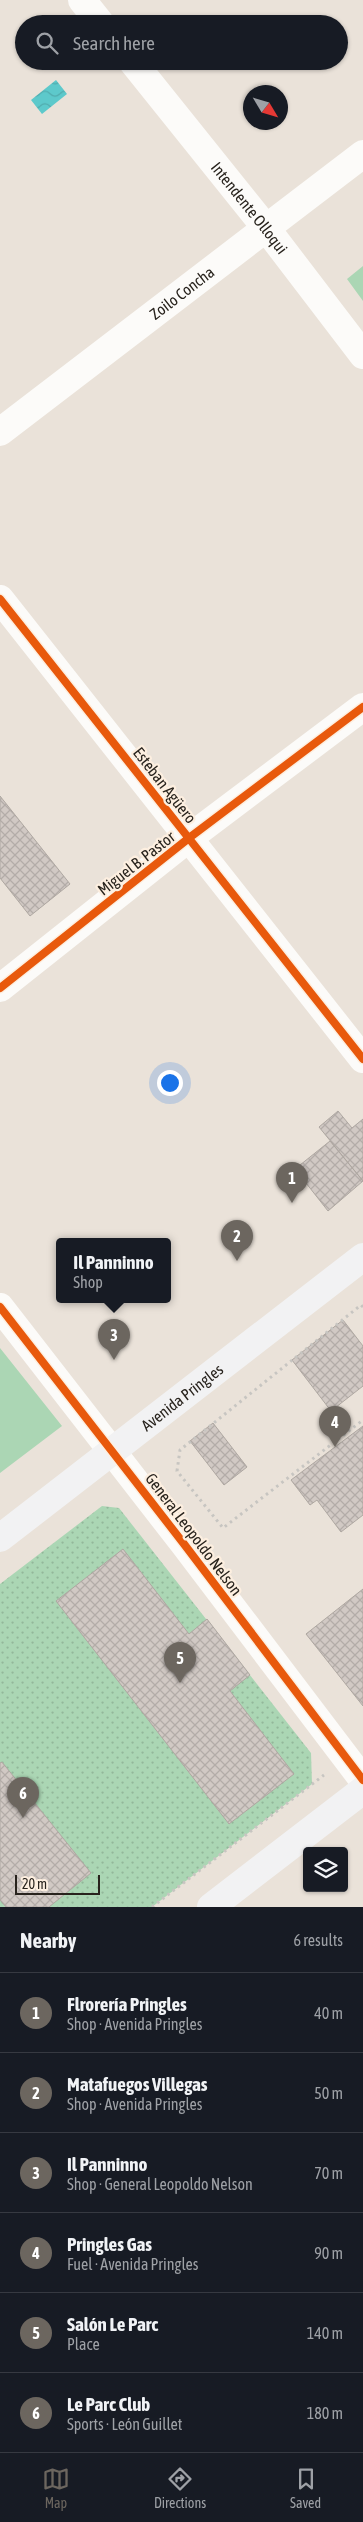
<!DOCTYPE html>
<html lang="en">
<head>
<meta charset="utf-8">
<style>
	body { margin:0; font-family:"Asap Condensed",sans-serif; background:#242831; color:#f1f3f6 }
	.controls { position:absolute; right:15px; bottom:15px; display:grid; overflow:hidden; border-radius:5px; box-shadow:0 1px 4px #0004 }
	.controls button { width:45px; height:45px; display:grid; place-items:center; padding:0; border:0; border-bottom:1px solid #363941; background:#171b24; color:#f1f3f6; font:25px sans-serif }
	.compass { position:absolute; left:243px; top:85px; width:45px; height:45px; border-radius:50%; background:#171b24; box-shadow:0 1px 4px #0004; rotate:128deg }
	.scale { position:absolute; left:15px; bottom:12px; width:85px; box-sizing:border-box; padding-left:5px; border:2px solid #28231d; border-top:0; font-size:14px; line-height:18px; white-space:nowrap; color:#28231d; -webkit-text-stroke:4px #fdefe0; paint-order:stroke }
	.you { position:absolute; left:169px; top:1082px; width:18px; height:18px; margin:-12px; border:4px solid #fff; border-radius:50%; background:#1a73e8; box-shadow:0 0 0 8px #1a73e833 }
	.badge { display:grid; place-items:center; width:32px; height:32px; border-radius:50%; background:#6c665f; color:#fff; font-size:16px; font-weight:700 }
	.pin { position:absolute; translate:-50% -41px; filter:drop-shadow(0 1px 2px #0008) }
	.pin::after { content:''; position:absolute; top:26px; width:18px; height:15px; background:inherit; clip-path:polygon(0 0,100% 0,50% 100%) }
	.popup { position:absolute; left:56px; top:1238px; width:115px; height:65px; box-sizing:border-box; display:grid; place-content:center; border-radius:5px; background:#171b24; filter:drop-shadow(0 1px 4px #0005); font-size:16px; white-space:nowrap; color:#9ea1a6 }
	.popup b { font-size:19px; color:#f1f3f6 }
	.popup::after { content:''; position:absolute; left:50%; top:100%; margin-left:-10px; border:10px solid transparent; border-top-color:#171b24 }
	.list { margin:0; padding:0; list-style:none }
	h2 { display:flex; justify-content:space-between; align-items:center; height:65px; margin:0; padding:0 20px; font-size:21px }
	h2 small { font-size:16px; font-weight:400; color:#9ea1a6 }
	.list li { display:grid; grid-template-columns:32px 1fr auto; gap:15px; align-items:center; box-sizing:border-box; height:80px; padding:0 20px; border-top:1px solid #363941 }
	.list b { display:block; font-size:19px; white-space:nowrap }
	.list p { margin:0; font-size:16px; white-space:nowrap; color:#9ea1a6 }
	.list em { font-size:16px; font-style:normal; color:#9ea1a6 }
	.icon { flex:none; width:28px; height:28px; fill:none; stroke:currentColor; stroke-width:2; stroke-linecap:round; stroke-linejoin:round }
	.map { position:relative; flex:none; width:363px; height:1907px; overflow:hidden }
	.search { position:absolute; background:#171b24; box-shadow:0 1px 4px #0004; left:15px; right:15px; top:15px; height:55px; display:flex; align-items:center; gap:12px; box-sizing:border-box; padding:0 18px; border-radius:28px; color:#9ea1a6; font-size:19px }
	.sheet { height:545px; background:#171b24 }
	nav { display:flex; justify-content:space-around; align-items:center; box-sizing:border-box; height:70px; border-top:1px solid #363941; background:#171b24; font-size:14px; color:#9ea1a6 }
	nav a { display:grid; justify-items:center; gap:2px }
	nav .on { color:#6c665f }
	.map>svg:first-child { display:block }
	.grass { fill:url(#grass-dots) }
	.pitch { fill:#abd6b4 }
	.water { fill:url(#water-waves) }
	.building { fill:url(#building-cross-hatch); stroke:#aea7a1 }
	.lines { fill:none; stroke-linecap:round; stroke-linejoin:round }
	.path { stroke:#c7c5c1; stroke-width:3; stroke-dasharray:2.5 4; stroke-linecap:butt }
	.street { stroke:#fcfbf9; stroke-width:28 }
	.secondary { stroke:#f2f2f3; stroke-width:28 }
	.cycleway-casing { stroke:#fdefe0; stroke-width:11 }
	.cycleway { stroke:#e8590c; stroke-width:8 }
	.labels { text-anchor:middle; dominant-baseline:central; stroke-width:4.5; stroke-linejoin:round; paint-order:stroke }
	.street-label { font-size:16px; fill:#28231d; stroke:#fdefe0 }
</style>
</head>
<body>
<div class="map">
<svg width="363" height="1907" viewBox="0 0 363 1907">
	<defs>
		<pattern id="grass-dots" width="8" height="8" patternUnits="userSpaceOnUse" patternTransform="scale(1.25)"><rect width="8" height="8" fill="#abd6b4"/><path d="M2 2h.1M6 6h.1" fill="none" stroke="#93b79a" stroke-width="1.8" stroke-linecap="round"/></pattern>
		<pattern id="water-waves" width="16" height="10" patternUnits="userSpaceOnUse" patternTransform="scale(1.25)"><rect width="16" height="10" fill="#5dc9cb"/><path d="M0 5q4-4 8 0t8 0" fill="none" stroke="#51acae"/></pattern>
		<pattern id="building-cross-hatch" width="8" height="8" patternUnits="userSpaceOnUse" patternTransform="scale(1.25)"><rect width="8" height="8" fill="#d1c9c4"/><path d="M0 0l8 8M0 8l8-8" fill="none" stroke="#b3aca8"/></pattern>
	</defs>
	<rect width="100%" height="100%" fill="#eae2d9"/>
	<path class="grass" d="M102,1506L119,1508L311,1753L312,1784L152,1907H0V1584Z"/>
	<path class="pitch" d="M363,266V301L347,279Z
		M0,1348L62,1426L0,1473Z"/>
	<path class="water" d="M56,80L67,94L42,114L31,100Z"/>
	<path class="building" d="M0,796L70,884L30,916L0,878Z
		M338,1111L352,1128L363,1119V1181L319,1127Z
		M330,1141L363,1181L328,1211L295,1169Z
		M343,1320L363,1346V1386L331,1411L292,1360Z
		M213,1423L247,1467L224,1485L190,1441Z
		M363,1426V1515L341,1532L317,1500L310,1505L291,1480Z
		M123,1549L189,1634L207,1619L250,1675L230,1691L294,1774L229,1824L56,1601Z
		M363,1589V1706L306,1634Z
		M2,1762L91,1873L49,1907H6L0,1900V1763Z"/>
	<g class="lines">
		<path class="path" d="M363,1307L361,1305L180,1450L177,1471L223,1528L363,1420
			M152,1907L324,1775"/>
		<g class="street">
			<path d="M82,0L101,24"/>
			<path id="s1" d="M132,61L266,228L363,355"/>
			<path id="s2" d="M0,432L363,154"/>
			<path d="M0,599L363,1059"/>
			<path d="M0,988L189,838L363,707"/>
			<path d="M0,1307L184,1544L363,1780"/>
		</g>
		<g class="secondary">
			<path id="s3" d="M0,1538L363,1257"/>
			<path d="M211,1907L363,1790"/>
		</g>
		<g class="cycleway-casing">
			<path id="cycleway" d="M0,599L363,1059
				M0,988L189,838L363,707
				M0,1307L184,1544L363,1780"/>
		</g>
		<use href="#cycleway" class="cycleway"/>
	</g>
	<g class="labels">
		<g class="street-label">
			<text stroke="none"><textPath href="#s1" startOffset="188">Intendente Olloqui</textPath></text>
			<text stroke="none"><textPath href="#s2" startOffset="229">Zoilo Concha</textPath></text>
			<text transform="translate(165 785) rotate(52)">Esteban Agüero</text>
			<text transform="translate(136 863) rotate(-38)">Miguel B. Pastor</text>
			<text stroke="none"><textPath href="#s3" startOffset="230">Avenida Pringles</textPath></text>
			<text transform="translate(194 1534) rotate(53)">General Leopoldo Nelson</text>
		</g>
	</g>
</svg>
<div class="controls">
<button><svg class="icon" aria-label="layers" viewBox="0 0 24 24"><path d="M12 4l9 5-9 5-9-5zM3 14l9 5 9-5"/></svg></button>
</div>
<svg class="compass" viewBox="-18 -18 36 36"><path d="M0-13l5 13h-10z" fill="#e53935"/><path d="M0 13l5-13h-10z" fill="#9ea1a6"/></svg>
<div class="scale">20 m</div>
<div class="you"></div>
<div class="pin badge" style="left:292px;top:1203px">1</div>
<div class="pin badge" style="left:237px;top:1261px">2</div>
<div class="pin badge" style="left:114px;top:1360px">3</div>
<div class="popup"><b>Il Panninno</b>Shop</div>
<div class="pin badge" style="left:335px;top:1447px">4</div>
<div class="pin badge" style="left:180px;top:1683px">5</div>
<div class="pin badge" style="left:23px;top:1818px">6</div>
<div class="search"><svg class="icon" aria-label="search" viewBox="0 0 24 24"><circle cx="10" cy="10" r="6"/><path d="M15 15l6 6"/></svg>Search here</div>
</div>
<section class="sheet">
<h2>Nearby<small>6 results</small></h2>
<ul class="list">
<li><span class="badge">1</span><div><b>Flrorería Pringles</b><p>Shop · Avenida Pringles</p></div><em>40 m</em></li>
<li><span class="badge">2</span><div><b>Matafuegos Villegas</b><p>Shop · Avenida Pringles</p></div><em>50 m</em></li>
<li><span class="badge">3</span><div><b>Il Panninno</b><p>Shop · General Leopoldo Nelson</p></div><em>70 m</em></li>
<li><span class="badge">4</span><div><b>Pringles Gas</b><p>Fuel · Avenida Pringles</p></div><em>90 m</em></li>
<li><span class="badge">5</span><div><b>Salón Le Parc</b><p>Place</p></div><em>140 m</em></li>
<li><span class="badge">6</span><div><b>Le Parc Club</b><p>Sports · León Guillet</p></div><em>180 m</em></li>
</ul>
</section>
<nav>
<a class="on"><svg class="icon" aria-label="map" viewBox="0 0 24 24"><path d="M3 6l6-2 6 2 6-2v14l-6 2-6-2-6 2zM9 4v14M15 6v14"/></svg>Map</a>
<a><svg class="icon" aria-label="directions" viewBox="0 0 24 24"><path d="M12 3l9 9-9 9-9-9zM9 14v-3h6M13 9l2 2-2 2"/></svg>Directions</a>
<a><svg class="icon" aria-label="saved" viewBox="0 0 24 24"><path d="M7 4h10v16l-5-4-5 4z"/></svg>Saved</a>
</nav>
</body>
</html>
